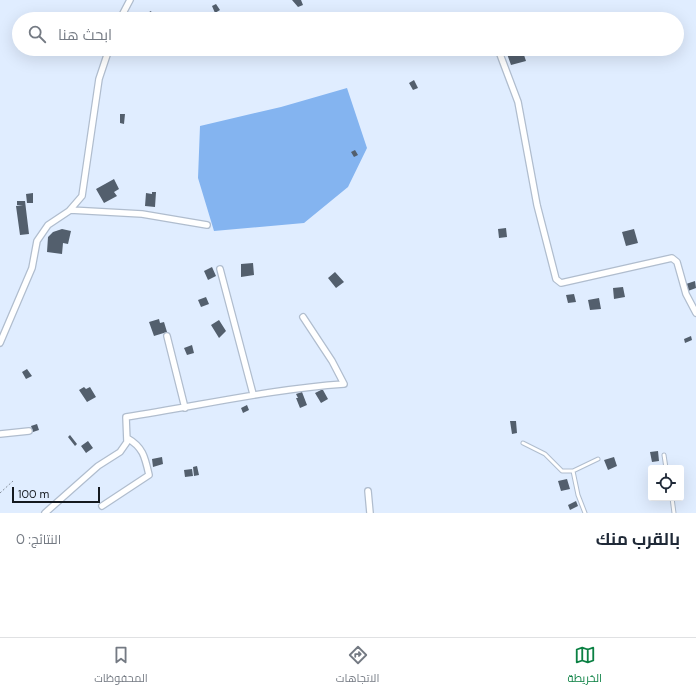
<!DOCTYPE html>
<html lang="ar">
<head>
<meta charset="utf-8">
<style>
	body { margin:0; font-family:"DM Sans",Cairo,sans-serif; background:#f6f6f7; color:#1f2937; direction:rtl }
	.controls { position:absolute; right:12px; bottom:12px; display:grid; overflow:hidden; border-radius:4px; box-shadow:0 4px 16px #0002 }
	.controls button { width:36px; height:36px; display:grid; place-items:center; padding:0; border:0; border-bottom:1px solid #e0e1e3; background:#fff; color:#1f2937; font:20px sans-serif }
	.scale { position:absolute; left:12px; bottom:10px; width:88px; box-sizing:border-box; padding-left:4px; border:2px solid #14191f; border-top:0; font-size:11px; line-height:14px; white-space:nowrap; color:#14191f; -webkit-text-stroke:3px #e0edff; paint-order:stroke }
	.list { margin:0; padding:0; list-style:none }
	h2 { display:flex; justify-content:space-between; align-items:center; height:52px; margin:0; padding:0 16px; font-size:17px }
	h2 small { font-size:13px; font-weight:400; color:#747a83 }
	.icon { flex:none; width:22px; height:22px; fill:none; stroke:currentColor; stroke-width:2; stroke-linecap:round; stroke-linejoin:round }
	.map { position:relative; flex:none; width:696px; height:513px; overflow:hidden; direction:ltr }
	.search { position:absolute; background:#fff; box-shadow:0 4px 16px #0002; left:12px; right:12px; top:12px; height:44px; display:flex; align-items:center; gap:10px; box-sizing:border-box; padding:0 14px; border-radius:22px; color:#747a83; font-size:15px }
	.sheet { height:124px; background:#fff }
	nav { display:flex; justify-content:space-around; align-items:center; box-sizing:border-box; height:56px; border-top:1px solid #e0e1e3; background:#fff; font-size:11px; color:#747a83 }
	nav a { display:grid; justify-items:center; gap:2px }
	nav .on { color:#0b8043 }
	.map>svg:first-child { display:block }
	.forest { fill:#84b4f0 }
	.building { fill:#535f6d }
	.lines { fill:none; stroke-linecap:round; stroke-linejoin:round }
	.service-casing { stroke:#b0bdce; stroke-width:5 }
	.minor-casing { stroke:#b0bdce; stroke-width:8 }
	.path { stroke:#848d9a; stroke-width:1; stroke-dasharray:2 2; stroke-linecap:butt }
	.service { stroke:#fff; stroke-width:3 }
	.minor { stroke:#fff; stroke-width:5.5 }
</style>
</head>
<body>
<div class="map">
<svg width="696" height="513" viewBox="0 0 696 513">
	<rect width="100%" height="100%" fill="#e0edff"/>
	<path class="forest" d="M347,88L367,148L348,187L304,223L214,231L198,178L200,126L281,107Z"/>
	<path class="building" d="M292,0H301L303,5L298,7Z
		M216,4L220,10L215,13L212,6Z
		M150,11L165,19H152L148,17Z
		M512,49H522L526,61L511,65L506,51Z
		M414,80L418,88L413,90L409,83Z
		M120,114H125L124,124L120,123Z
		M355,150L358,155L354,157L351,152Z
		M114,179L119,189L114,192L117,196L104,203L96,189Z
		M152,192H156L155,207L145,206L146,193L152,194Z
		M33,193V203H27L26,194Z
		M17,201H25L29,234L20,235L16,206L23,205H17Z
		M506,228L507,237L499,238L498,229Z
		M62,229L71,231L68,244L63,243L62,254L47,252L48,237L53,232Z
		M634,229L638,243L626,246L622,232Z
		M253,263L254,275L241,277V264Z
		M212,267L216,276L208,280L204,271Z
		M335,272L344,282L336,288L328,278Z
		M695,281L696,288L688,291L686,284Z
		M623,287L625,297L614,299L613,288Z
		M574,294L576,302L568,303L566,295Z
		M206,297L209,304L201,307L198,300Z
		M599,298L601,309L590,310L588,300Z
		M159,319L160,323L164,322L167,332L154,336L149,322Z
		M219,320L226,331L219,338L211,325Z
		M691,336L692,340L685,343L684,339Z
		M192,345L194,353L187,355L184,348Z
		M27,369L32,376L26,379L22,372Z
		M84,387L86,389L90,387L96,397L87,402L79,390Z
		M321,390H323L328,399L321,403L315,393Z
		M302,392L307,405L300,408L296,398H298L296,394Z
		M247,405L249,410L243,413L241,408Z
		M510,421H516L517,433L512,434Z
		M37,424L39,430L33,432L31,426Z
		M70,435L77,444L75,446L68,437Z
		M88,441L93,448L86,453L81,446Z
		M658,451L659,461L652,462L650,452Z
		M162,457L163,464L153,467L152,459Z
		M614,457L617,466L608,470L604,460Z
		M197,466L199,475L194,476L193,467Z
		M192,469L193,476L185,477L184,470Z
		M567,479L570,489L561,491L558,481Z
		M576,501L578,506L570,510L568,505Z"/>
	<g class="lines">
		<g class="service-casing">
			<path id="service" d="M523,443L545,454L562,471H573L598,459
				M664,455L666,468
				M573,471L578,495L585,513
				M672,498L674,513"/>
		</g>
		<g class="minor-casing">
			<path id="minor" d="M120,19L130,0
				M498,49L518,102L537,205L556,279L561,283L672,258L677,262L686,294L696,313
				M70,210L142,214L207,225
				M220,269L253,394
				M167,336L185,408
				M0,343L32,268L37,241L48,225L69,211L82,196L99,79L109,49
				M0,434L29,431
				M368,491L370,513
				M102,506L149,475C145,457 143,447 127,438
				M45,513L98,466L120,452L127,442L126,417C199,406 271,389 344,384L332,361L303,317"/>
		</g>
		<path class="path" d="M0,493L13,481"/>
		<use href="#service" class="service"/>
		<use href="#minor" class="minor"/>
	</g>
</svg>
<div class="controls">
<button><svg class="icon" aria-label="locate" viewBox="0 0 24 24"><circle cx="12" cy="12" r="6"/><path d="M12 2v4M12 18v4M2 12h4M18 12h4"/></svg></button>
</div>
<div class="scale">100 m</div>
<div class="search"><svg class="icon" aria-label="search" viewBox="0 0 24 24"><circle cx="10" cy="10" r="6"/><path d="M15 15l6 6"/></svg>ابحث هنا</div>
</div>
<section class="sheet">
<h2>بالقرب منك<small>النتائج: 0</small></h2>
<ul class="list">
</ul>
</section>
<nav>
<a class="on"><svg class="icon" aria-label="map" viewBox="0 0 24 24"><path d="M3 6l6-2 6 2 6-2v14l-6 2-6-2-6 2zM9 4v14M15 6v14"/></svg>الخريطة</a>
<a><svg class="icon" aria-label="directions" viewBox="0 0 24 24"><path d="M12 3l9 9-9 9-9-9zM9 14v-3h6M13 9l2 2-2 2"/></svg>الاتجاهات</a>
<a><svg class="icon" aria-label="saved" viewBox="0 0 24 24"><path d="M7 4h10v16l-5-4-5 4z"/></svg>المحفوظات</a>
</nav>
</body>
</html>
